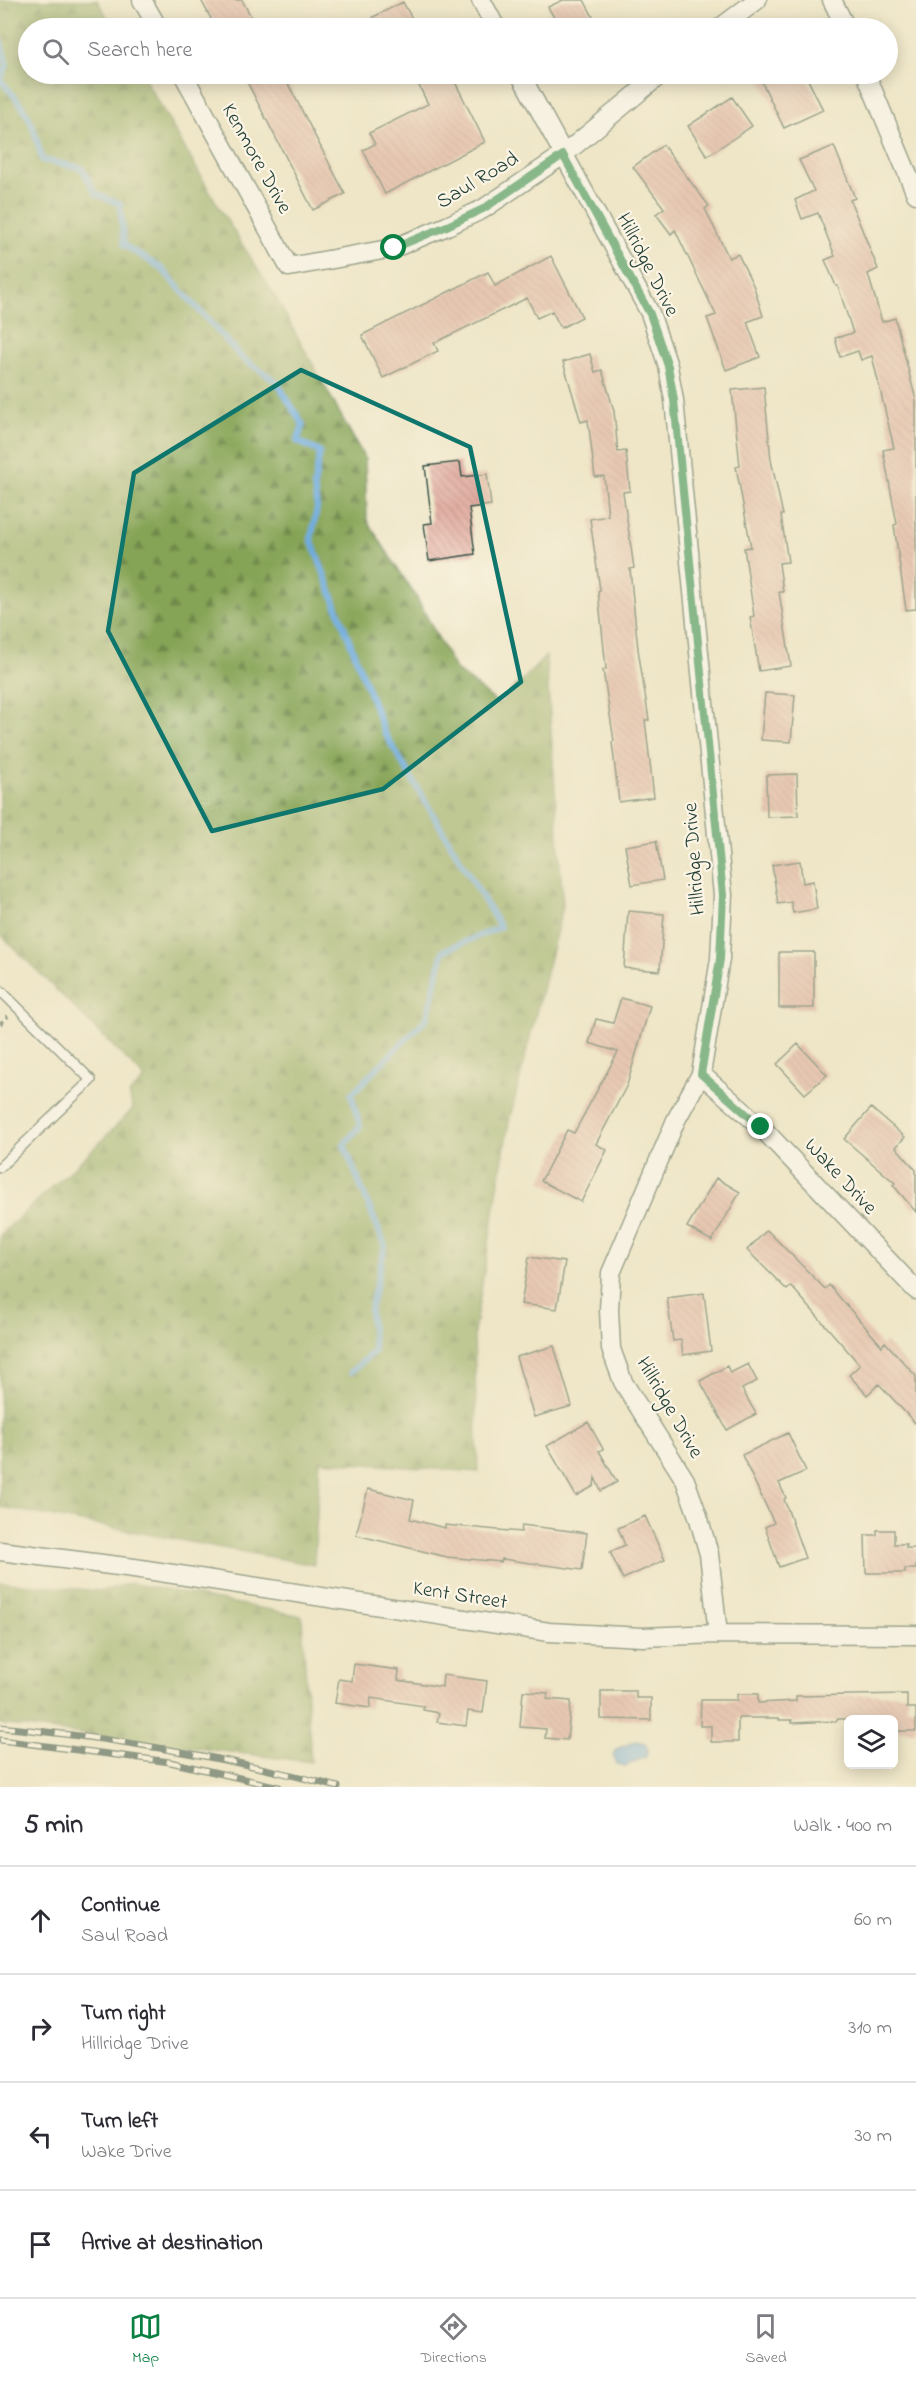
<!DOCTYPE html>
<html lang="en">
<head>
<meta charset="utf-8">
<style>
	body { margin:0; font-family:"Indie Flower",sans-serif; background:#f7f7f7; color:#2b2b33 }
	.controls { position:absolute; right:18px; bottom:18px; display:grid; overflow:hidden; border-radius:9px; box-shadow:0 3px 15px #0003 }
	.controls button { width:54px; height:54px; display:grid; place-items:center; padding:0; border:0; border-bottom:2px solid #e1e1e2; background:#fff; color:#2b2b33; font:30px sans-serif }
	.stop { position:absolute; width:18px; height:18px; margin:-14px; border:4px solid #0b8043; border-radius:50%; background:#fff }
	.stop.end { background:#0b8043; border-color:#fff; box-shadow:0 2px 6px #0008 }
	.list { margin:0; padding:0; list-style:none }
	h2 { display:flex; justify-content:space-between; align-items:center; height:78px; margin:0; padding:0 24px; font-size:26px }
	h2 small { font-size:20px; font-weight:400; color:#7c7c81 }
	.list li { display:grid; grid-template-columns:39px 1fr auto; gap:18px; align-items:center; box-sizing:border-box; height:108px; padding:0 24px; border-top:2px solid #e1e1e2 }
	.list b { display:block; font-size:22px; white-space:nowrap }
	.list p { margin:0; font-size:20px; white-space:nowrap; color:#7c7c81 }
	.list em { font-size:20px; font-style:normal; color:#7c7c81 }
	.icon { flex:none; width:33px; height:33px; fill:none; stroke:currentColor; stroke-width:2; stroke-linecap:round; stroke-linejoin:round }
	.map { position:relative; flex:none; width:916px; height:1787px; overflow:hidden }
	.search { position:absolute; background:#fff; box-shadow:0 3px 15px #0003; left:18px; right:18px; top:18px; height:66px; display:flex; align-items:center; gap:15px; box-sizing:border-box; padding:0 21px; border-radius:33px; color:#7c7c81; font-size:22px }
	.sheet { height:510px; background:#fff }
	nav { display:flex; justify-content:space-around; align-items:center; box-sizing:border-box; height:84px; border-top:2px solid #e1e1e2; background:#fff; font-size:16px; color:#7c7c81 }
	nav a { display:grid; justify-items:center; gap:3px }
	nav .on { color:#0b8043 }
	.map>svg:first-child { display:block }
	.forest { fill:url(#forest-firs); stroke:#527045; stroke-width:1.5 }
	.water { fill:#6dabdf; stroke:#46748a; stroke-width:1.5 }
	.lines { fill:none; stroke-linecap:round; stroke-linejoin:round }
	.stream { stroke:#6dabdf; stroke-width:6 }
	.building { fill:url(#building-back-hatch) }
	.service-casing { stroke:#3e564a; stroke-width:12 }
	.minor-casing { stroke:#3e564a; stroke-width:21 }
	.path { stroke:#3e564a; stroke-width:4; stroke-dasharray:4.5 4.5; stroke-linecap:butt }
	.service { stroke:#fff; stroke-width:9 }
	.minor { stroke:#fff; stroke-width:18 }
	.rail-casing { stroke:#1f3d34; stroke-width:7 }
	.rail { stroke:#fcf5e5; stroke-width:4.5; stroke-dasharray:14; stroke-linecap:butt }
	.route { stroke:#0b8043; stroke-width:8 }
	.marked { fill:none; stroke:#0f766e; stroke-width:4.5; stroke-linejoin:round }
	.labels { text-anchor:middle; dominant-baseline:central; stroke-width:4.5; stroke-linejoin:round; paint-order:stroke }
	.street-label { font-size:21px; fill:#1f3d34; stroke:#fcf5e5 }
</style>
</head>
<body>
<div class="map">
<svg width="916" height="1787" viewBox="0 0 916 1787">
	<defs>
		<pattern id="forest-firs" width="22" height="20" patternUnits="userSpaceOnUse" patternTransform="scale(1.5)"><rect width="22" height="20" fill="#86a456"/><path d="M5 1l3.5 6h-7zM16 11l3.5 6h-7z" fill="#6d8748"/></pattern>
		<pattern id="building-back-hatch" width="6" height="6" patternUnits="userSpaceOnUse" patternTransform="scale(1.5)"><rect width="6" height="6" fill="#dfa298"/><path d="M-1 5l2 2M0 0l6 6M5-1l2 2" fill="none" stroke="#b4857d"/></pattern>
	</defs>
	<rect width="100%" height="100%" fill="#fcf5e5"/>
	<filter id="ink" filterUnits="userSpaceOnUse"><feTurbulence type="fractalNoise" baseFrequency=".0167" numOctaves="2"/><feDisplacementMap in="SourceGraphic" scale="12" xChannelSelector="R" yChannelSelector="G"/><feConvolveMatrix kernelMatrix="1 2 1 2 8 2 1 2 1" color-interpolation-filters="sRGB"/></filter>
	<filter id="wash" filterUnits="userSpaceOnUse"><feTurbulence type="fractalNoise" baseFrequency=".008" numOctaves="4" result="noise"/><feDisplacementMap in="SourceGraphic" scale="24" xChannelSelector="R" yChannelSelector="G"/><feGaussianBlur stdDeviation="1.35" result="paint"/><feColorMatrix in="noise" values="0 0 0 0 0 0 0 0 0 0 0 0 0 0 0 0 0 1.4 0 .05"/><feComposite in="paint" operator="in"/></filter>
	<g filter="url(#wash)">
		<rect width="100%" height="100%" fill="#eee6c7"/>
		<path class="forest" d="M0,0H97L114,28H28V74H142L220,209L276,298L365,459L367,521L415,595L455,669L499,704L546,656L563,906L509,1122L474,1333L478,1472L320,1461L314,1565L0,1507V1235L87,1155L133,1109L129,1094L145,1078L0,934Z
			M0,1582L101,1591L131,1583L302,1616L311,1762L0,1724Z"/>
		<path class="water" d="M636,1741L645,1743L648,1750L646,1757L625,1766L617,1764L613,1756L616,1749Z"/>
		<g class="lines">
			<path class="stream" d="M0,39L7,65L0,80C29,111 32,119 42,160L82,168L96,194L120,204L124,245L161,268L242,358L276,381L303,425L297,441L320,452L314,486L317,508L311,539L384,732L500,927L443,951L427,1018L351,1094L360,1126L344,1145L385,1246L370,1311L374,1351L351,1372"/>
		</g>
		<g id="blocks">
			<path class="building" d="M201,0H242L257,28H216Z
				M563,0H584L599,28H560L548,7Z
				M403,2L417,28H379L373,17Z
				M243,74H283L345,194L313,210Z
				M413,74H451L485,142L385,194L363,150L375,144L369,133L428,104Z
				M758,74H805L823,110L784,128Z
				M732,97L752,126L707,156L688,126Z
				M663,145L709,206L705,209L729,258L738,254L754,287L763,316L747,322L760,357L726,370L707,318L716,315L675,230L671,234L656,214L664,208L633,167Z
				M834,146L855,198L850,200L878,269L868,274L882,322L895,318L916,400V609L906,610L894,525L897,524L883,450L894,448L872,356L861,360L858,351L840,357L835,338L853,333L838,286H836L825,260L835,256L818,213L802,219L795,200L814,191L799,160Z
				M551,256L582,317L561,328L552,311L537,318L527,298L434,343L438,351L383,378L362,335L488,272L495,286Z
				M590,354L595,372L602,370L614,411L618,452L626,451L630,491L623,492L634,568L630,569L638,649L649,720H645L654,797L619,802L612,742L614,741L603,670L606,669L598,591L600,590L590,519L608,516L604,476L595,477L588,420L581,422L563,362Z
				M764,387L771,460L783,515H781L788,562L779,563L783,592H779L791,666L759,671L750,617L754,616L744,548L751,547L736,467L740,466L732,390Z
				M460,462L462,477L487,474L491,505L469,508L475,554L429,561L424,524L432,523L425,466Z
				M765,693L795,695L791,742L761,740Z
				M797,774L798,816L767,817L766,775Z
				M656,841L663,880L632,885L625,846Z
				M800,861L803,883L813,881L817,909L793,913L791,902L778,904L772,865Z
				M628,911L664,914L660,971L624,968Z
				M779,952H814V1008H779Z
				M621,998L650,1006L627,1085L596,1144L607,1150L581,1202L541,1181L567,1130L574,1133L618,1052L589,1043L596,1019L613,1023Z
				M798,1044L827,1075L805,1094L777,1064Z
				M871,1108L905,1137L896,1147L916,1170V1212L893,1185L895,1183L844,1139Z
				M716,1178L740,1192L712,1241L687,1227Z
				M767,1230L825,1289L829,1285L882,1346L885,1342L916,1376V1424L879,1384L867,1395L849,1375L860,1365L791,1286L787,1290L747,1250Z
				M529,1257L565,1262L557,1309L521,1304Z
				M704,1293L711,1351L683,1355L681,1340L673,1341L667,1298Z
				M554,1346L572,1406L534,1417L516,1357Z
				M748,1364L757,1381L742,1389L756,1414L727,1430L700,1381L727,1366L730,1373Z
				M588,1422L603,1449L599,1451L617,1482L601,1491L595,1478L594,1486L576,1496L547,1446Z
				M788,1433L806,1471L779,1483L786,1498L784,1499L805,1558L779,1567L765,1527L774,1523L742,1455Z
				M368,1489L414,1500L410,1519L445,1528V1525L521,1532L522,1525L587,1533L582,1570L502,1559L501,1562L447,1557L356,1535Z
				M645,1516L665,1560L623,1579L610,1552L625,1545L618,1528Z
				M877,1530H894V1544H906V1548H916V1569H905V1573H866L865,1535H877Z
				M354,1664L399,1670L398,1680L442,1687L443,1675L487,1681L483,1713L468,1711L466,1726L437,1722L439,1713L423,1710L424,1706L371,1698L370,1708L335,1703L339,1679L352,1681Z
				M523,1691L548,1693L547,1699L571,1701L567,1740L545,1738L546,1729L520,1727Z
				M601,1691H636V1698H651V1720L601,1719Z
				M737,1694H758V1703L796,1701V1696L907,1694V1708H916V1731H894V1719H837V1721L792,1723V1720H779V1718H738V1742H711V1726H700L701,1700H737Z"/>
		</g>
	</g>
	<g filter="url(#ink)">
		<use href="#blocks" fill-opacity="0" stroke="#3e564a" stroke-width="1.5"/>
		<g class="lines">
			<g class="service-casing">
				<path id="service" d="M0,990L91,1080L0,1167"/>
			</g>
			<g class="minor-casing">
				<path id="minor" d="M142,0L158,28
					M481,0L496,28
					M832,0L846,28
					M720,28L757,0
					M183,74L289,267L394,248L447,226L483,209L563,155L661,74
					M520,74L650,313L668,366L674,400L723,895L720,959L701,1074L676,1120L611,1273L609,1310L611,1349L623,1382L685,1480L698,1516L709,1554L718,1634
					M866,74L916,194
					M701,1074L761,1127L916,1290
					M0,1551L134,1568L549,1632L642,1637L718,1634L916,1635"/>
			</g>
			<path class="path" d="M0,1024L8,1016"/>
			<use href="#service" class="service"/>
			<use href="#minor" class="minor"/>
			<g class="rail-casing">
				<path id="rail" d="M0,1727C114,1738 227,1757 338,1787
					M0,1740L170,1762L279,1787"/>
			</g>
			<use href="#rail" class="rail"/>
		</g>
	</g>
	<g class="lines" filter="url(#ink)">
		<path class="route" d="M394,248L447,226L483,209L563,155L650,314L668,366L674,400L723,895L720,959L701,1074L761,1127"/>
	</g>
	<path d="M0 0H916V1787H0ZM301,370L470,447L521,682L383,789L212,831L108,631L134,473Z" fill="#eee6c7" fill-opacity=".55" fill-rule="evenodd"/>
	<path class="marked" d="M301,370L470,447L521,682L383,789L212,831L108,631L134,473Z"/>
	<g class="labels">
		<g class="street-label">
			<text transform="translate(256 159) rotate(61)">Kenmore Drive</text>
			<text transform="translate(478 181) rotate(-31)">Saul Road</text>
			<text transform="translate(647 265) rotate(63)">Hillridge Drive</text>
			<text transform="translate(695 859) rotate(-94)">Hillridge Drive</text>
			<text transform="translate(840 1177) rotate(47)">Wake Drive</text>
			<text transform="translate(669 1408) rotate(60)">Hillridge Drive</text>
			<text transform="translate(460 1596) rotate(9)">Kent Street</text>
		</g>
	</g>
</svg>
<div class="controls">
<button><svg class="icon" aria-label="layers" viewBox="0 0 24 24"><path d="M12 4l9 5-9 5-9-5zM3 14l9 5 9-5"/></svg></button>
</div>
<div class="stop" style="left:394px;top:248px"></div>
<div class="stop end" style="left:761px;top:1127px"></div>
<div class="search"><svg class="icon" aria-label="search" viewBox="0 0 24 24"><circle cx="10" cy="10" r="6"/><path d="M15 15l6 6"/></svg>Search here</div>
</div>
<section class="sheet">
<h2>5 min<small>Walk · 400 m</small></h2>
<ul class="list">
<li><svg class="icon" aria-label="ahead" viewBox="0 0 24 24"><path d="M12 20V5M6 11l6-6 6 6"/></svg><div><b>Continue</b><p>Saul Road</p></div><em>60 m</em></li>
<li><svg class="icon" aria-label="right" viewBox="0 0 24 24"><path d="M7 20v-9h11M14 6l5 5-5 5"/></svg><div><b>Turn right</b><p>Hillridge Drive</p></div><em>310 m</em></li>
<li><svg class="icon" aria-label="left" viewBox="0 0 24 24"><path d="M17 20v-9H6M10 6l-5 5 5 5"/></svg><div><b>Turn left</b><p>Wake Drive</p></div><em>30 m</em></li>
<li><svg class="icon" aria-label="arrive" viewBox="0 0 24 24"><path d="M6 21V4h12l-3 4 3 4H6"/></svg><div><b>Arrive at destination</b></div></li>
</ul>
</section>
<nav>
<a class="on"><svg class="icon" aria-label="map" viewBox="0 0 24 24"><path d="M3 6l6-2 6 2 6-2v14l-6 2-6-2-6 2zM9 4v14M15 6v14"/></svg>Map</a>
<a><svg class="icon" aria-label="directions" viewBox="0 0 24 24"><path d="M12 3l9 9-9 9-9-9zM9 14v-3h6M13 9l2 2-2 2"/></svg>Directions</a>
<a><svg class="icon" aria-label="saved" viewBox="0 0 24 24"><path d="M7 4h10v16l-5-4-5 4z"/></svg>Saved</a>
</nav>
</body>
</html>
